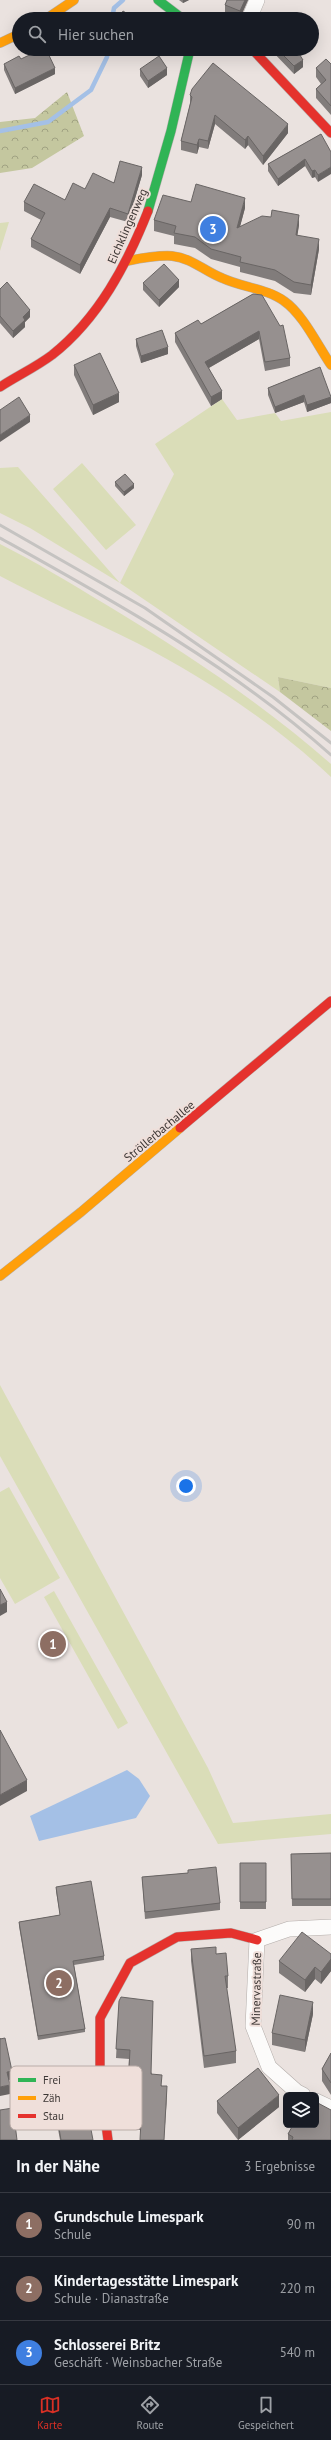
<!DOCTYPE html>
<html lang="de">
<head>
<meta charset="utf-8">
<style>
	body { margin:0; font-family:"PT Sans",sans-serif; background:#20242c; color:#f1f3f6 }
	.controls { position:absolute; right:12px; bottom:12px; display:grid; overflow:hidden; border-radius:6px; box-shadow:0 4px 16px #0002 }
	.controls button { width:36px; height:36px; display:grid; place-items:center; padding:0; border:0; border-bottom:1px solid #363941; background:#171b24; color:#f1f3f6; font:20px sans-serif }
	.you { position:absolute; left:186px; top:1486px; width:14px; height:14px; margin:-10px; border:3px solid #fff; border-radius:50%; background:#1a73e8; box-shadow:0 0 0 6px #1a73e833 }
	.badge { display:grid; place-items:center; width:26px; height:26px; border-radius:50%; background:#d93025; color:#fff; font-size:13px; font-weight:700 }
	.pin { position:absolute; translate:-50% -50%; border:2px solid #fff; box-shadow:0 1px 4px #0006 }
	.list { margin:0; padding:0; list-style:none }
	h2 { display:flex; justify-content:space-between; align-items:center; height:52px; margin:0; padding:0 16px; font-size:17px }
	h2 small { font-size:13px; font-weight:400; color:#9ea1a6 }
	.list li { display:grid; grid-template-columns:26px 1fr auto; gap:12px; align-items:center; box-sizing:border-box; height:64px; padding:0 16px; border-top:1px solid #363941 }
	.list b { display:block; font-size:15px; white-space:nowrap }
	.list p { margin:0; font-size:13px; white-space:nowrap; color:#9ea1a6 }
	.list em { font-size:13px; font-style:normal; color:#9ea1a6 }
	.icon { flex:none; width:22px; height:22px; fill:none; stroke:currentColor; stroke-width:2; stroke-linecap:round; stroke-linejoin:round }
	.map { position:relative; flex:none; width:331px; height:2140px; overflow:hidden }
	.search { position:absolute; background:#171b24; box-shadow:0 4px 16px #0002; left:12px; right:12px; top:12px; height:44px; display:flex; align-items:center; gap:10px; box-sizing:border-box; padding:0 14px; border-radius:22px; color:#9ea1a6; font-size:15px }
	.sheet { height:244px; background:#171b24 }
	nav { display:flex; justify-content:space-around; align-items:center; box-sizing:border-box; height:56px; border-top:1px solid #363941; background:#171b24; font-size:11px; color:#9ea1a6 }
	nav a { display:grid; justify-items:center; gap:2px }
	nav .on { color:#d93025 }
	.map>svg:first-child { display:block }
	.grass { fill:#daddb8 }
	.forest { fill:url(#forest-crowns) }
	.water { fill:#a4c0e6 }
	.lines { fill:none; stroke-linecap:round; stroke-linejoin:round }
	.stream { stroke:#a4c0e6; stroke-width:4.5 }
	.street-casing { stroke:#b3adaa; stroke-width:16 }
	.fast-casing { stroke:#b3adaa; stroke-width:10 }
	.slow-casing { stroke:#b3adaa; stroke-width:10 }
	.jam-casing { stroke:#b3adaa; stroke-width:10 }
	.street { stroke:#fcfbfa; stroke-width:15 }
	.fast { stroke:#30b455; stroke-width:9 }
	.slow { stroke:#ff9f0a; stroke-width:9 }
	.jam { stroke:#e5322d; stroke-width:9 }
	.rail { stroke:#c5c3c1; stroke-width:3 }
	.wall { fill:#817c7b }
	.shaded-wall { fill:#696564 }
	.building { fill:#96908f; stroke:#696564 }
	.labels { text-anchor:middle; dominant-baseline:central; stroke-width:4; stroke-linejoin:round; paint-order:stroke }
	.street-label { font-size:12px; fill:#3d3735; stroke:#efdfda }
	.key { fill:#efdfda; stroke:#baada8; stroke-width:1 }
	.key-label { font-size:11px; fill:#3d3735 }
</style>
</head>
<body>
<div class="map">
<svg width="331" height="2140" viewBox="0 0 331 2140">
	<defs>
		<pattern id="forest-crowns" width="20" height="18" patternUnits="userSpaceOnUse"><rect width="20" height="18" fill="#c4c79f"/><path d="M2 6a3 3 0 1 1 6 0M12 15a3 3 0 1 1 6 0" fill="none" stroke="#a0a282"/></pattern>
	</defs>
	<rect width="100%" height="100%" fill="#eae2df"/>
	<path class="grass" d="M9,222L0,251V223Z
		M222,399L237,420L275,413L281,421L331,412V688L278,677L280,692L120,583L30,528L0,513V468L18,467L120,583L174,474L155,444Z
		M82,463L136,525L106,550L53,489Z
		M0,544C36,562 70,583 105,604C186,653 260,702 331,764V777C276,725 204,677 137,643C91,620 45,600 0,576Z
		M0,1385L208,1768L233,1823L331,1814V1834L218,1844L0,1456Z
		M9,1487L60,1578L15,1604L0,1578V1492Z
		M54,1591L128,1723L118,1729L44,1597Z"/>
	<path class="forest" d="M67,92L84,136L32,168L0,173V122L35,118Z
		M278,677L331,688V731L280,692Z"/>
	<path class="water" d="M127,1770L139,1779L150,1796L136,1818L39,1841L30,1816Z"/>
	<g class="lines">
		<path class="stream" d="M112,19L114,8L123,0
			M0,131L48,122L91,90L107,57L108,49"/>
		<g class="street-casing">
			<path id="street" d="M249,19L257,0
				M303,2095L297,2092L269,2067L253,2026L257,1940L289,1929L331,1927
				M316,2101L331,2108"/>
		</g>
		<g class="fast-casing">
			<path id="fast" d="M158,0L183,19
				M148,211L171,131L190,49"/>
		</g>
		<g class="slow-casing">
			<path id="slow" d="M46,19L74,0
				M0,43L19,34
				M127,261C142,258 157,255 172,256C192,258 204,271 222,278C241,287 268,289 284,301C303,314 318,346 331,365
				M0,1276L81,1212L180,1128"/>
		</g>
		<g class="jam-casing">
			<path id="jam" d="M252,49L331,133
				M0,387C17,376 36,367 52,355C99,318 127,264 148,211
				M180,1128L331,1001
				M108,2140L100,2079V2018L130,1963L177,1937L231,1933L257,1940"/>
		</g>
		<use href="#street" class="street"/>
		<use href="#fast" class="fast"/>
		<use href="#slow" class="slow"/>
		<use href="#jam" class="jam"/>
		<path class="rail" d="M0,525L145,608L273,697L331,743
			M0,538C115,602 232,666 331,755"/>
	</g>
	<path class="wall" d="M179,0H189L183,3Z
		M227,0H248L240,18L225,12V5Z
		M270,49H296L303,67L294,74Z
		M21,59L55,74L15,94L4,70V64Z
		M331,64V115L316,98V89L321,84L316,77V68Z
		M140,69L167,75L148,88L140,76Z
		M190,95L288,133L263,165L248,145L245,149L215,124L208,149L199,147L197,154L181,150V141L190,104Z
		M321,134L318,182L315,177L312,178L305,166L278,186L268,171V164Z
		M142,175L128,222L110,217L80,274L31,247V239L41,220L24,211V202L65,200L85,189Z
		M191,202L245,208L240,226L299,225L297,235L319,249L311,295L294,293L275,281L240,272V267L211,259L195,248L174,244V236L154,231V220Z
		M143,283L179,287L159,307L143,290Z
		M0,289L30,317L25,322V327L13,338L0,323Z
		M253,294L290,358V366L265,371L259,339L209,368L222,399L211,406L175,342V333L201,324Z
		M136,339L168,354L141,363L136,346Z
		M74,365L119,402L93,415L74,375Z
		M320,367L331,403L307,412L304,402L275,413L268,395V388Z
		M115,482L134,488L124,496L115,486Z
		M331,1853V1906H292L291,1854Z
		M240,1863H266V1909H240Z
		M188,1870L220,1903V1910L145,1919L142,1877L188,1873Z
		M56,1887L104,1956V1960L74,1965L85,2029V2032L38,2040L19,1926V1922L60,1915L56,1891Z
		M191,1949L216,1954L228,1976V1988H226L236,2051V2063L204,2068L191,1961Z
		M331,1954V1971L321,1984L315,1979L305,1992L279,1973V1961Z
		M119,2001L152,2074L162,2086L167,2096L141,2130H126L129,2059L116,2058Z
		M313,2014L305,2052L272,2045V2033Z
		M331,2053V2095L322,2081V2069Z
		M217,2101L279,2107L238,2140L217,2113Z
		M56,2111L83,2120L93,2140H60L56,2118Z
		M288,2134L331,2140H288Z"/>
	<path class="shaded-wall" d="M183,0H189L183,3Z
		M245,0H248L240,18V11Z
		M303,60V67L294,74V66Z
		M55,68V74L15,94V88Z
		M167,68V75L148,88V81Z
		M215,115V124L208,149V141Z
		M288,124V133L263,165V156Z
		M248,136V145L245,149V140Z
		M199,139V147L197,154V145Z
		M305,159V166L278,186V179Z
		M142,167V175L128,222V214Z
		M331,167V174L318,182V175Z
		M315,170V177L312,178V171Z
		M245,198V208L237,238V228Z
		M110,208V217L80,274V265Z
		M299,215V225L296,245V235Z
		M319,239V249L311,295V285Z
		M179,280V287L159,307V300Z
		M30,310V317L25,322V327L13,338V331L23,317Z
		M259,331V339L205,370V362Z
		M168,347V354L141,363V356Z
		M222,391V399L211,406V397Z
		M119,393V402L93,415V405Z
		M304,395V402L275,413V407Z
		M331,397V403L307,412V405Z
		M30,415V422L0,442V435Z
		M134,484V488L124,496V492Z
		M7,1602V1612L0,1616V1605Z
		M27,1780V1791L0,1806V1795Z
		M331,1959V1971L321,1984V1972Z
		M315,1967V1979L305,1992V1980Z
		M313,2002V2014L305,2052V2040Z
		M12,2071V2079L7,2081V2072Z
		M10,2085V2094L0,2096V2087Z
		M167,2086V2096L164,2140Z
		M279,2095V2107L238,2140V2128Z"/>
	<path class="building" d="M227,0H245L240,11L225,5Z
		M123,11L134,18L133,19H118Z
		M42,49H46L55,68L15,88L4,64L19,56L21,59Z
		M277,49H296L303,60L294,66Z
		M159,56L167,68L148,81L140,69Z
		M326,59L331,64V106L316,89L326,80L316,68Z
		M213,63L288,124L263,156L248,136L245,140L215,115L208,141L199,139L197,145L181,141L192,97L190,95L192,89Z
		M321,134L331,152V167L318,175L315,170L312,171L305,159L278,179L268,164Z
		M120,161L142,167L128,214L110,208L80,265L31,239L45,213L24,202L34,184L65,200L73,183L85,189L93,173L114,183Z
		M196,184L245,198L237,228L262,216L271,217L272,210L299,215L296,235L319,239L311,285L294,282L275,270L240,262L241,257L211,249L195,237L174,233L176,226L154,220L163,195L191,202Z
		M164,264L179,280L159,300L143,283Z
		M7,282L30,310L23,317L25,320L13,331L0,316V289Z
		M253,294L262,295L280,326L283,325L290,358L265,362L259,331L205,362L222,391L211,397L175,333L198,320L201,324Z
		M162,330L168,347L141,356L136,339Z
		M100,353L119,393L93,405L74,365Z
		M320,367L331,397L307,405L304,395L275,407L268,388Z
		M19,397L30,415L0,435V410Z
		M125,474L134,484L124,492L115,482Z
		M0,1589L7,1602L0,1605Z
		M0,1730L27,1780L0,1795Z
		M331,1853V1899H292L291,1854Z
		M240,1863H266V1902H240Z
		M216,1867L220,1903L145,1912L142,1877L188,1873V1870Z
		M91,1881L104,1956L73,1961L85,2029L38,2036L19,1922L60,1915L56,1887Z
		M302,1932L331,1954V1959L321,1972L315,1967L305,1980L279,1961Z
		M216,1947V1954L226,1953L228,1976H225L236,2051L204,2056L191,1949Z
		M280,1995L313,2002L305,2040L272,2033Z
		M121,1997L153,2001L151,2074L162,2075L161,2086H167L164,2140H140L141,2121L126,2120L130,2050L116,2049L119,2001Z
		M0,2038V2039L5,2038L12,2071L7,2072L10,2085L0,2087Z
		M331,2053V2083L322,2069Z
		M258,2068L279,2095L238,2128L217,2101Z
		M316,2102L331,2110V2140H292L293,2137L288,2134L293,2125H316Z
		M80,2106L83,2120L89,2119L93,2140H61L56,2111Z
		M13,2108L17,2140H0V2110Z"/>
	<g class="labels">
		<g class="street-label">
			<text transform="translate(127 226) rotate(-66)">Eichklingenweg</text>
			<text transform="translate(159 1131) rotate(-40)">Ströllerbachallee</text>
			<text transform="translate(256 1989) rotate(-89)">Minervastraße</text>
		</g>
	</g>
	<rect x="10" y="2066" width="132" height="64" rx="6" class="key"/>
	<rect x="18" y="2078" width="18" height="4" fill="#30b455"/>
	<rect x="18" y="2096" width="18" height="4" fill="#ff9f0a"/>
	<rect x="18" y="2114" width="18" height="4" fill="#e5322d"/>
	<g class="key-label">
		<text x="43" y="2084">Frei</text>
		<text x="43" y="2102">Zäh</text>
		<text x="43" y="2120">Stau</text>
	</g>
</svg>
<div class="controls">
<button><svg class="icon" aria-label="layers" viewBox="0 0 24 24"><path d="M12 4l9 5-9 5-9-5zM3 14l9 5 9-5"/></svg></button>
</div>
<div class="you"></div>
<div class="pin badge" style="left:53px;top:1644px;background:#8d6e63">1</div>
<div class="pin badge" style="left:59px;top:1983px;background:#8d6e63">2</div>
<div class="pin badge" style="left:213px;top:229px;background:#3f7fe0">3</div>
<div class="search"><svg class="icon" aria-label="search" viewBox="0 0 24 24"><circle cx="10" cy="10" r="6"/><path d="M15 15l6 6"/></svg>Hier suchen</div>
</div>
<section class="sheet">
<h2>In der Nähe<small>3 Ergebnisse</small></h2>
<ul class="list">
<li><span class="badge" style="background:#8d6e63">1</span><div><b>Grundschule Limespark</b><p>Schule</p></div><em>90 m</em></li>
<li><span class="badge" style="background:#8d6e63">2</span><div><b>Kindertagesstätte Limespark</b><p>Schule · Dianastraße</p></div><em>220 m</em></li>
<li><span class="badge" style="background:#3f7fe0">3</span><div><b>Schlosserei Britz</b><p>Geschäft · Weinsbacher Straße</p></div><em>540 m</em></li>
</ul>
</section>
<nav>
<a class="on"><svg class="icon" aria-label="map" viewBox="0 0 24 24"><path d="M3 6l6-2 6 2 6-2v14l-6 2-6-2-6 2zM9 4v14M15 6v14"/></svg>Karte</a>
<a><svg class="icon" aria-label="directions" viewBox="0 0 24 24"><path d="M12 3l9 9-9 9-9-9zM9 14v-3h6M13 9l2 2-2 2"/></svg>Route</a>
<a><svg class="icon" aria-label="saved" viewBox="0 0 24 24"><path d="M7 4h10v16l-5-4-5 4z"/></svg>Gespeichert</a>
</nav>
</body>
</html>
